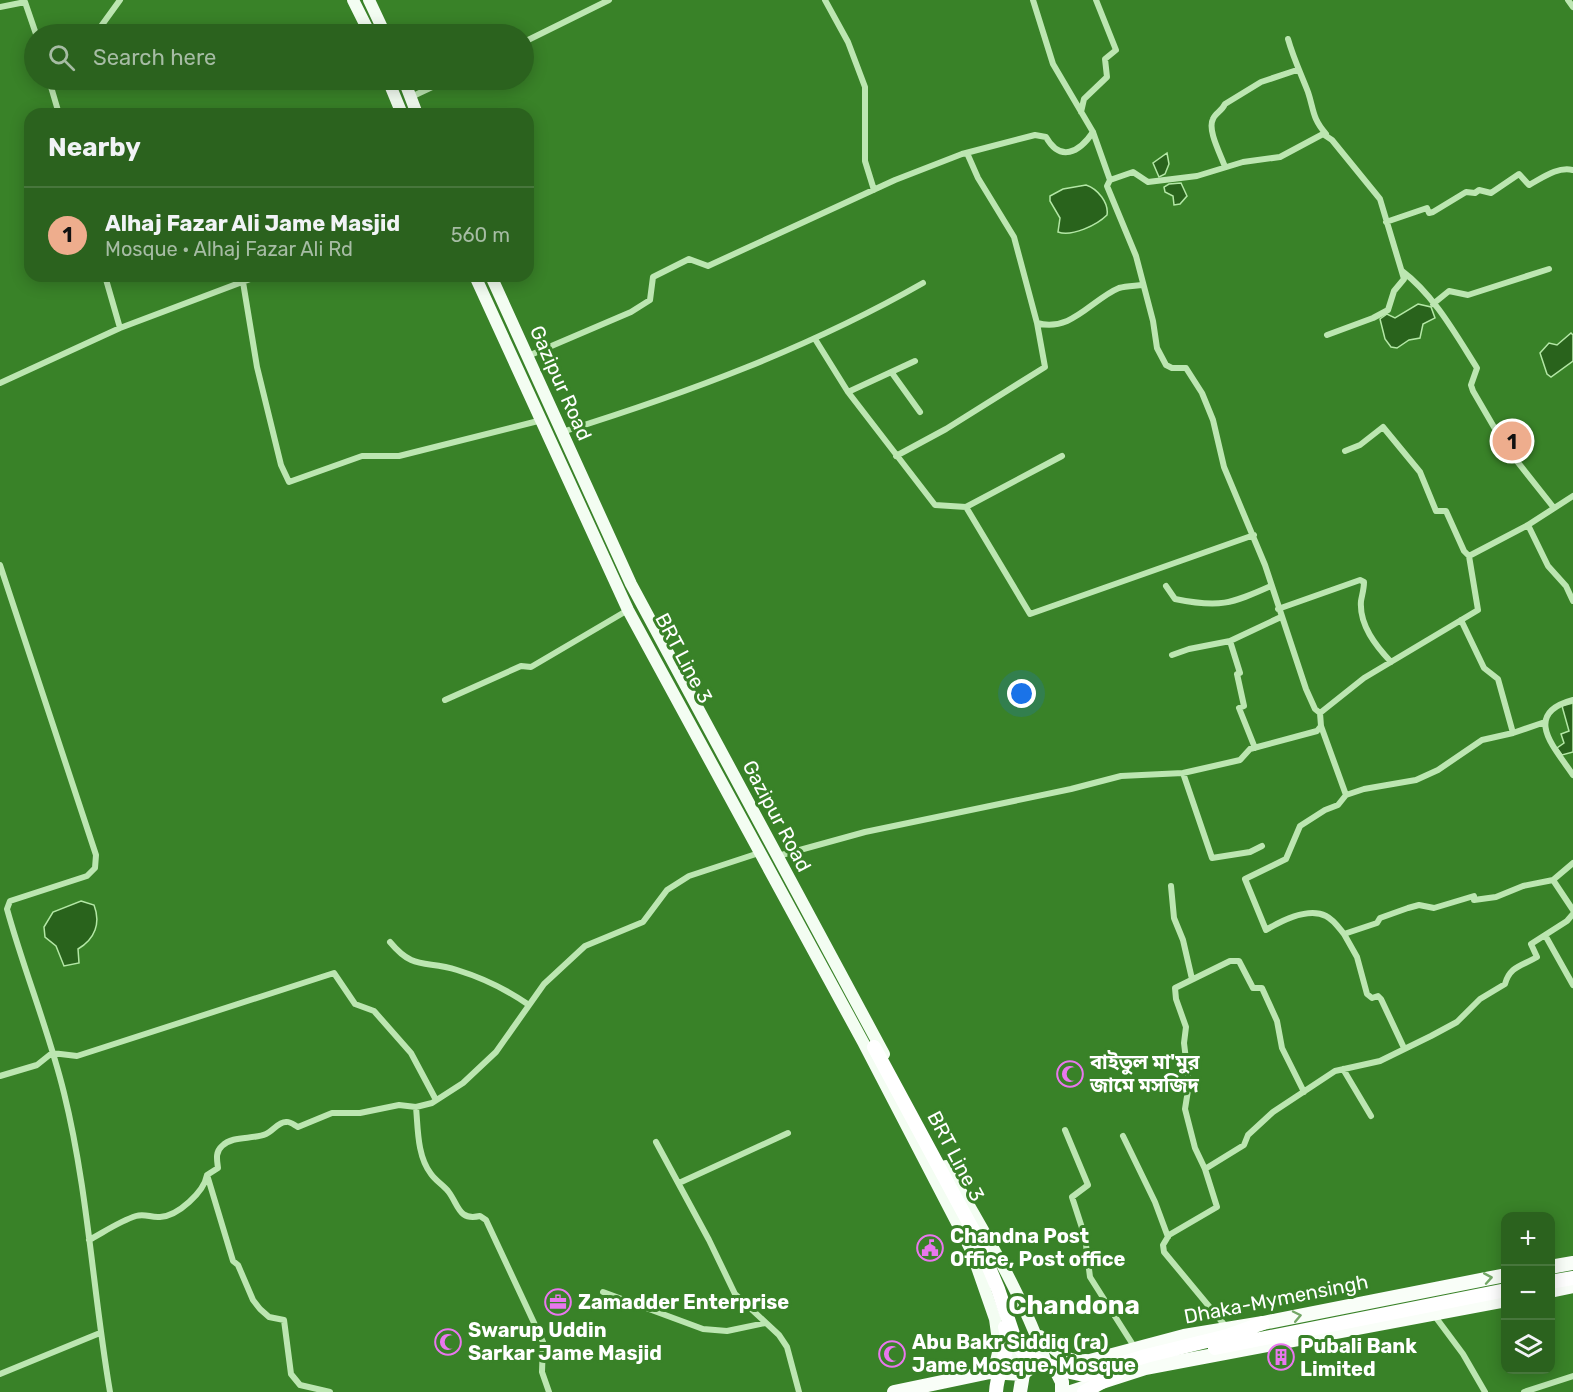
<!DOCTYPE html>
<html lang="en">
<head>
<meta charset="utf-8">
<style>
	body { margin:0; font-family:Rubik,"Noto Sans Bengali",sans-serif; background:#336827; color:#f1f3f6 }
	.controls { position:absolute; right:18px; bottom:18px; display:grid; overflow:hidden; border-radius:12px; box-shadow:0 3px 15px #0003 }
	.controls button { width:54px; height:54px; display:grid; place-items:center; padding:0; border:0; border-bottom:2px solid #47763c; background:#2b621e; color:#f1f3f6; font:30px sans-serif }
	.you { position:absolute; left:1022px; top:694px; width:21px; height:21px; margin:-15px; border:4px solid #fff; border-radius:50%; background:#1a73e8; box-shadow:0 0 0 9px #1a73e833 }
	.badge { display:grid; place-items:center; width:39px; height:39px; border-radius:50%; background:#eead8d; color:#111; font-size:20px; font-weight:700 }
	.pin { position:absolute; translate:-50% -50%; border:3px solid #fff; box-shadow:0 2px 6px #0006 }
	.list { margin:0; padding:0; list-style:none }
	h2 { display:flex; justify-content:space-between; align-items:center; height:78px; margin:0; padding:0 24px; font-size:26px }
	h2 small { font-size:20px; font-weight:400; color:#a6bca4 }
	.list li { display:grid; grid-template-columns:39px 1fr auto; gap:18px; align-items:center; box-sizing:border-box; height:96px; padding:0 24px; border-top:2px solid #47763c }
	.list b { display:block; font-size:22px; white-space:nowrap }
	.list p { margin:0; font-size:20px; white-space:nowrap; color:#a6bca4 }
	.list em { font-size:20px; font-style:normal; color:#a6bca4 }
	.icon { flex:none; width:33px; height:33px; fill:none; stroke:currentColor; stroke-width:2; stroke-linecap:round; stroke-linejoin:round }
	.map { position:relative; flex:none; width:1573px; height:1392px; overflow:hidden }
	.search { position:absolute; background:#2b621e; box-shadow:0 3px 15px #0003; left:24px; top:24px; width:510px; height:66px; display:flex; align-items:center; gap:15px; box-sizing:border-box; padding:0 21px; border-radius:33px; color:#a6bca4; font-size:22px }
	.panel { position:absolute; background:#2b621e; box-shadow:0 3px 15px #0003; left:24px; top:108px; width:510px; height:174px; border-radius:18px }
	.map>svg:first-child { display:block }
	.water { fill:#29631c; stroke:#b3e7a5; stroke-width:1.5 }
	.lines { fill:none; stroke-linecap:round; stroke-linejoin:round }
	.minor { stroke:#bce6b1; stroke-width:6 }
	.primary { stroke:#f3fdf2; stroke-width:12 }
	.trunk { stroke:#f9fef8; stroke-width:14 }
	.motorway { stroke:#fff; stroke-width:14 }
	.oneway { stroke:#73a766 }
	.labels { text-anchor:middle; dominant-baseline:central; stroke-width:6; stroke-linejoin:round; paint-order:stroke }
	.street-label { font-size:20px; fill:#fff; stroke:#398228 }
	.poi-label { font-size:20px; font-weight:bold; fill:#fff; stroke:#398228; text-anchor:start }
	.district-label { font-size:26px; font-weight:bold; fill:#fff; stroke:#398228 }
</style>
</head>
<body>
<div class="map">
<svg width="1573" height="1392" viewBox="0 0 1573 1392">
	<rect width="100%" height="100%" fill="#398228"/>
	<path class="water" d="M1167,153L1169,164L1165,174L1159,177L1153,163Z
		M1181,183L1187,196L1180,204L1174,205L1173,196L1165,192L1164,187L1169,184Z
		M1086,185C1098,189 1109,203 1107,215C1097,225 1072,237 1058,232L1060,218L1050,201V196L1063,189Z
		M1418,304L1431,307L1435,318L1423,324L1420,338L1409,340L1397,348L1391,347L1385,339L1380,319L1387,314L1395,318Z
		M1571,333L1573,335V361L1551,377L1547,374L1540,353L1549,343L1557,345Z
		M1573,703V752L1562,755L1557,748L1564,743L1561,734L1569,731L1562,706Z
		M81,901L94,905C101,923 95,939 78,949L79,963L64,966L56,946L45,937L44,927L53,912Z"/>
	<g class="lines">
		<path class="minor" d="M825,0L848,42L865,87V161L874,190
			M1033,0L1053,64L1093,132L1110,180L1133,172L1148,182L1197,176L1243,162L1280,157L1323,134L1332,140L1380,199L1404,279L1394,291L1388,310L1373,318L1327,335
			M1568,0L1573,7
			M0,7L25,2L36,34
			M99,29L120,0
			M1288,39C1293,57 1301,74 1308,92C1314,110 1312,118 1326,134
			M524,42L609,0
			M49,80L59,114
			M411,97L447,80
			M1081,112L1084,99L1107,77L1105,59L1116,50L1096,0
			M967,153L978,178L1014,237L1037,323C1071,333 1092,299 1119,288C1126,286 1135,286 1143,285
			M1225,167C1221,155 1207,130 1213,119C1215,113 1222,111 1225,104L1261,82L1297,70
			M1110,180L1107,186L1136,256L1153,321L1157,348L1166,365L1172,368H1186L1202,393L1213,420L1224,467L1265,565L1306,689L1315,709L1320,713
			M1386,222L1427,208L1429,213L1433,212L1466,192L1475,193L1479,190L1491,193L1519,174L1529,185C1542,178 1558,166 1573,170
			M1402,271C1434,295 1456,335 1477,368L1471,385L1473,391L1505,446L1554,508
			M105,276L120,328
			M243,282L257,367L281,465L289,482L362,456H399L542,420
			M1433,304L1449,291L1468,295L1549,269
			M815,339L848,392L935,505L966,507L1062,456
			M528,356L631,312L650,300L653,277L689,259L708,266L895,180L962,154L1035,135L1046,137C1060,162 1079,153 1093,132
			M892,373L920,412
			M0,383L120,328L258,276
			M848,392L915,361
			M562,432C687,393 809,348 923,283
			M1345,451L1360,445L1383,427L1420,472L1436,511H1446L1464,551L1469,556
			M896,456L946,429L1045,367L1037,323
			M1573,496L1528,525L1548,566L1566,586L1573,601
			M966,507L1030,614L1254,535
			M0,565L96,855L95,868L87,876L10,901L7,909C24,971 49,1031 64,1093C88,1190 93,1293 110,1392
			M1166,586L1175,599C1219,608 1231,604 1271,586
			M1278,609L1360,580L1364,582C1364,589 1362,595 1361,601C1359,625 1376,646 1391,662
			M1461,620L1484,668L1498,679L1513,733L1545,722
			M1230,641L1281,617
			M1172,655L1189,649L1230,641L1240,673L1237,674L1244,706L1239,708L1255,748
			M445,700L521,666L531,667L628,610
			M1573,700C1521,714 1555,748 1573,775
			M1321,726L1346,795
			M1513,733L1482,740L1438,770L1416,780L1364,789L1346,795L1338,805L1325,810L1300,826L1286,859L1245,879L1266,930C1281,921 1308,907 1326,916C1334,920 1339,928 1344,934L1377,923L1380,918L1408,908L1419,905L1434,908L1474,896V900L1496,897L1523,886L1553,880L1573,863
			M1183,773L1212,858L1250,852L1262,846
			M778,856L865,832L1071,789L1121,776L1183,773L1240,760L1250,749L1317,731L1321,726L1320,713L1364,678L1478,610L1469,556L1528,525
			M1553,880L1573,910
			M1171,886L1174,918L1183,940L1192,979
			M1344,934L1357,957L1367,994L1372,998L1378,996L1381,999L1404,1048
			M1545,935L1573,985
			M390,942C414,971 425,960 457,970C483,978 506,989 529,1005
			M1343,1069L1371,1116
			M0,1076L37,1065L52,1053L77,1056L334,973L355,1004L374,1011L411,1053L436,1100
			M416,1107C418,1128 417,1156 431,1174C436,1181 443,1185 448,1191C459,1205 458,1221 480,1216L486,1220L543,1342L542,1372L549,1392
			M1065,1130L1088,1185L1072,1197L1085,1237L1090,1277L1135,1348
			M1123,1136L1155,1202L1168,1237
			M656,1142L709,1240L735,1294L779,1335L787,1347L799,1392
			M1205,1169L1195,1148L1185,1109L1189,1084L1184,1043L1186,1027L1176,999L1175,988L1230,961H1239L1253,988H1262L1277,1021L1282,1048L1304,1092
			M208,1178L233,1261L238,1265L253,1300L260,1309L269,1317L284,1320L291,1374L300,1385L330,1392
			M679,1183L788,1133
			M89,1240C104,1232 120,1221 136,1216C145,1213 151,1218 160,1217C178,1216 204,1192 207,1175L218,1168C217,1160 215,1152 222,1146C233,1135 252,1140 266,1134C273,1131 278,1122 286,1122C290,1121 294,1125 298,1127L332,1113H360L399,1105L416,1107L432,1103L463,1083L496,1052L544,984L585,946L643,922L667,890L689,876L759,853
			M603,1292L703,1329L727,1331L765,1323
			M1434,1315L1463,1354L1485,1392
			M1227,1328L1164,1252L1163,1245L1169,1235L1217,1207L1205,1169L1244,1145L1248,1135L1273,1112L1335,1071L1380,1061L1431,1036L1457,1022L1480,999L1505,984C1510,966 1522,966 1537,957L1531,944L1567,921L1573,914
			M0,1374L100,1333
			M1524,1392L1573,1376"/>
		<path class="primary" d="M353,0L370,34
			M369,0L385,34
			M388,80L402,114
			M404,80L417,114
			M475,276L628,610L863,1042L971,1250L995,1319L999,1348L995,1366
			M491,276L631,584L884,1054
			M946,1166C983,1230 1023,1295 1047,1365
			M1040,1336C1053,1349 1066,1363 1086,1360
			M1003,1342L1023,1374"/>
		<path class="trunk" d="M1550,1267L1573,1263
			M1550,1291L1573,1286
			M1056,1370L1184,1336L1263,1323L1506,1275
			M894,1392L990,1372L1023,1374
			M1020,1392L1023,1374C1032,1364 1044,1362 1056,1370L1062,1382V1392
			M1071,1392L1145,1368L1506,1300"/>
		<path class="motorway" d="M874,1047L974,1232L998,1289L1016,1343L1026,1356L1061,1370L1084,1375L1146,1356L1227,1336L1263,1323
			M1550,1282L1573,1278
			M1215,1348L1506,1290
			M996,1392C997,1369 1012,1351 1005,1327
			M1084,1392L1118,1373"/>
	</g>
	<defs><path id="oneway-chevron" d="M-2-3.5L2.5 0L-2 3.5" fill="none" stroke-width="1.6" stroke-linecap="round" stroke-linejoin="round" transform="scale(1.5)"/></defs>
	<g class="oneway">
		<use href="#oneway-chevron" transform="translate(1488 1278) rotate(-10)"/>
		<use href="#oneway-chevron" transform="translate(1297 1316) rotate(-12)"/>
	</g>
	<defs>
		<g id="mosque-ring" transform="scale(1.35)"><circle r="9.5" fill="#398228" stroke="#e977ee" stroke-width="1.5"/><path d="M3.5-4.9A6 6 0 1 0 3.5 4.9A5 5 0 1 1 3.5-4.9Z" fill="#e977ee"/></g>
		<g id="civic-ring" transform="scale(1.35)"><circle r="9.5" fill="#398228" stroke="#e977ee" stroke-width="1.5"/><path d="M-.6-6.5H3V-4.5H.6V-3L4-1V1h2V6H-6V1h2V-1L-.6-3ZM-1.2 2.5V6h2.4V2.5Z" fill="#e977ee"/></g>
		<g id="office-ring" transform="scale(1.35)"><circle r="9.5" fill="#398228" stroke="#e977ee" stroke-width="1.5"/><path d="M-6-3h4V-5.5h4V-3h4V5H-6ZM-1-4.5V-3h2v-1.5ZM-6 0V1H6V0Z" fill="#e977ee"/></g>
		<g id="building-ring" transform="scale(1.35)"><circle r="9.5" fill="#398228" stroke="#e977ee" stroke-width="1.5"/><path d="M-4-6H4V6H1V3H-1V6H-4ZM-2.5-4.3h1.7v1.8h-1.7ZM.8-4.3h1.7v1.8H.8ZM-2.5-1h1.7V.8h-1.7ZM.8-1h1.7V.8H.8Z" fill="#e977ee"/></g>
	</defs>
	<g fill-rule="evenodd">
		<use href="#mosque-ring" x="1070" y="1074"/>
		<use href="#civic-ring" x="930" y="1248"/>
		<use href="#office-ring" x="558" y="1302"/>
		<use href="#mosque-ring" x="448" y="1342"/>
		<use href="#mosque-ring" x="892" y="1354"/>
		<use href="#building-ring" x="1281" y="1357"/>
	</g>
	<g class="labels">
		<g class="street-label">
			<text transform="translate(561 383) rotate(66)">Gazipur Road</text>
			<text transform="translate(684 658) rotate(62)">BRT Line 3</text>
			<text transform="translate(777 816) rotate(62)">Gazipur Road</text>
			<text transform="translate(956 1156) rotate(62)">BRT Line 3</text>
			<text transform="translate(1276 1299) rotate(-11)">Dhaka-Mymensingh</text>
		</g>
		<g class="poi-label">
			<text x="1090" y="1062">বাইতুল মা'মুর<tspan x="1090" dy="23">জামে মসজিদ</tspan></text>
			<text x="950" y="1236">Chandna Post<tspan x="950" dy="23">Office, Post office</tspan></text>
			<text x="578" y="1302">Zamadder Enterprise</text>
			<text x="468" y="1330">Swarup Uddin<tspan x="468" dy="23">Sarkar Jame Masjid</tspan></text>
			<text x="912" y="1342">Abu Bakr Siddiq (ra)<tspan x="912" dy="23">Jame Mosque, Mosque</tspan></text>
			<text x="1300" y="1346">Pubali Bank<tspan x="1300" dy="23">Limited</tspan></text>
		</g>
		<g class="district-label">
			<text x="1074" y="1305">Chandona</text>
		</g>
	</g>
</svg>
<div class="controls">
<button>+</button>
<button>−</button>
<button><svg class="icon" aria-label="layers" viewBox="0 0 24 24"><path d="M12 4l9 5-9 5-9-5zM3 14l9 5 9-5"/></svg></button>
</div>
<div class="you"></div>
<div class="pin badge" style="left:1512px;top:441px">1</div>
<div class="search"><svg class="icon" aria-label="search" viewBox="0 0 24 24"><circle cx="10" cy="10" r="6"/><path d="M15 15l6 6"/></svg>Search here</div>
<section class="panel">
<h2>Nearby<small></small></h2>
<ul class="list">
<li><span class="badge">1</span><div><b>Alhaj Fazar Ali Jame Masjid</b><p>Mosque · Alhaj Fazar Ali Rd</p></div><em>560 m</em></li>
</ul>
</section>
</div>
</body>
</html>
